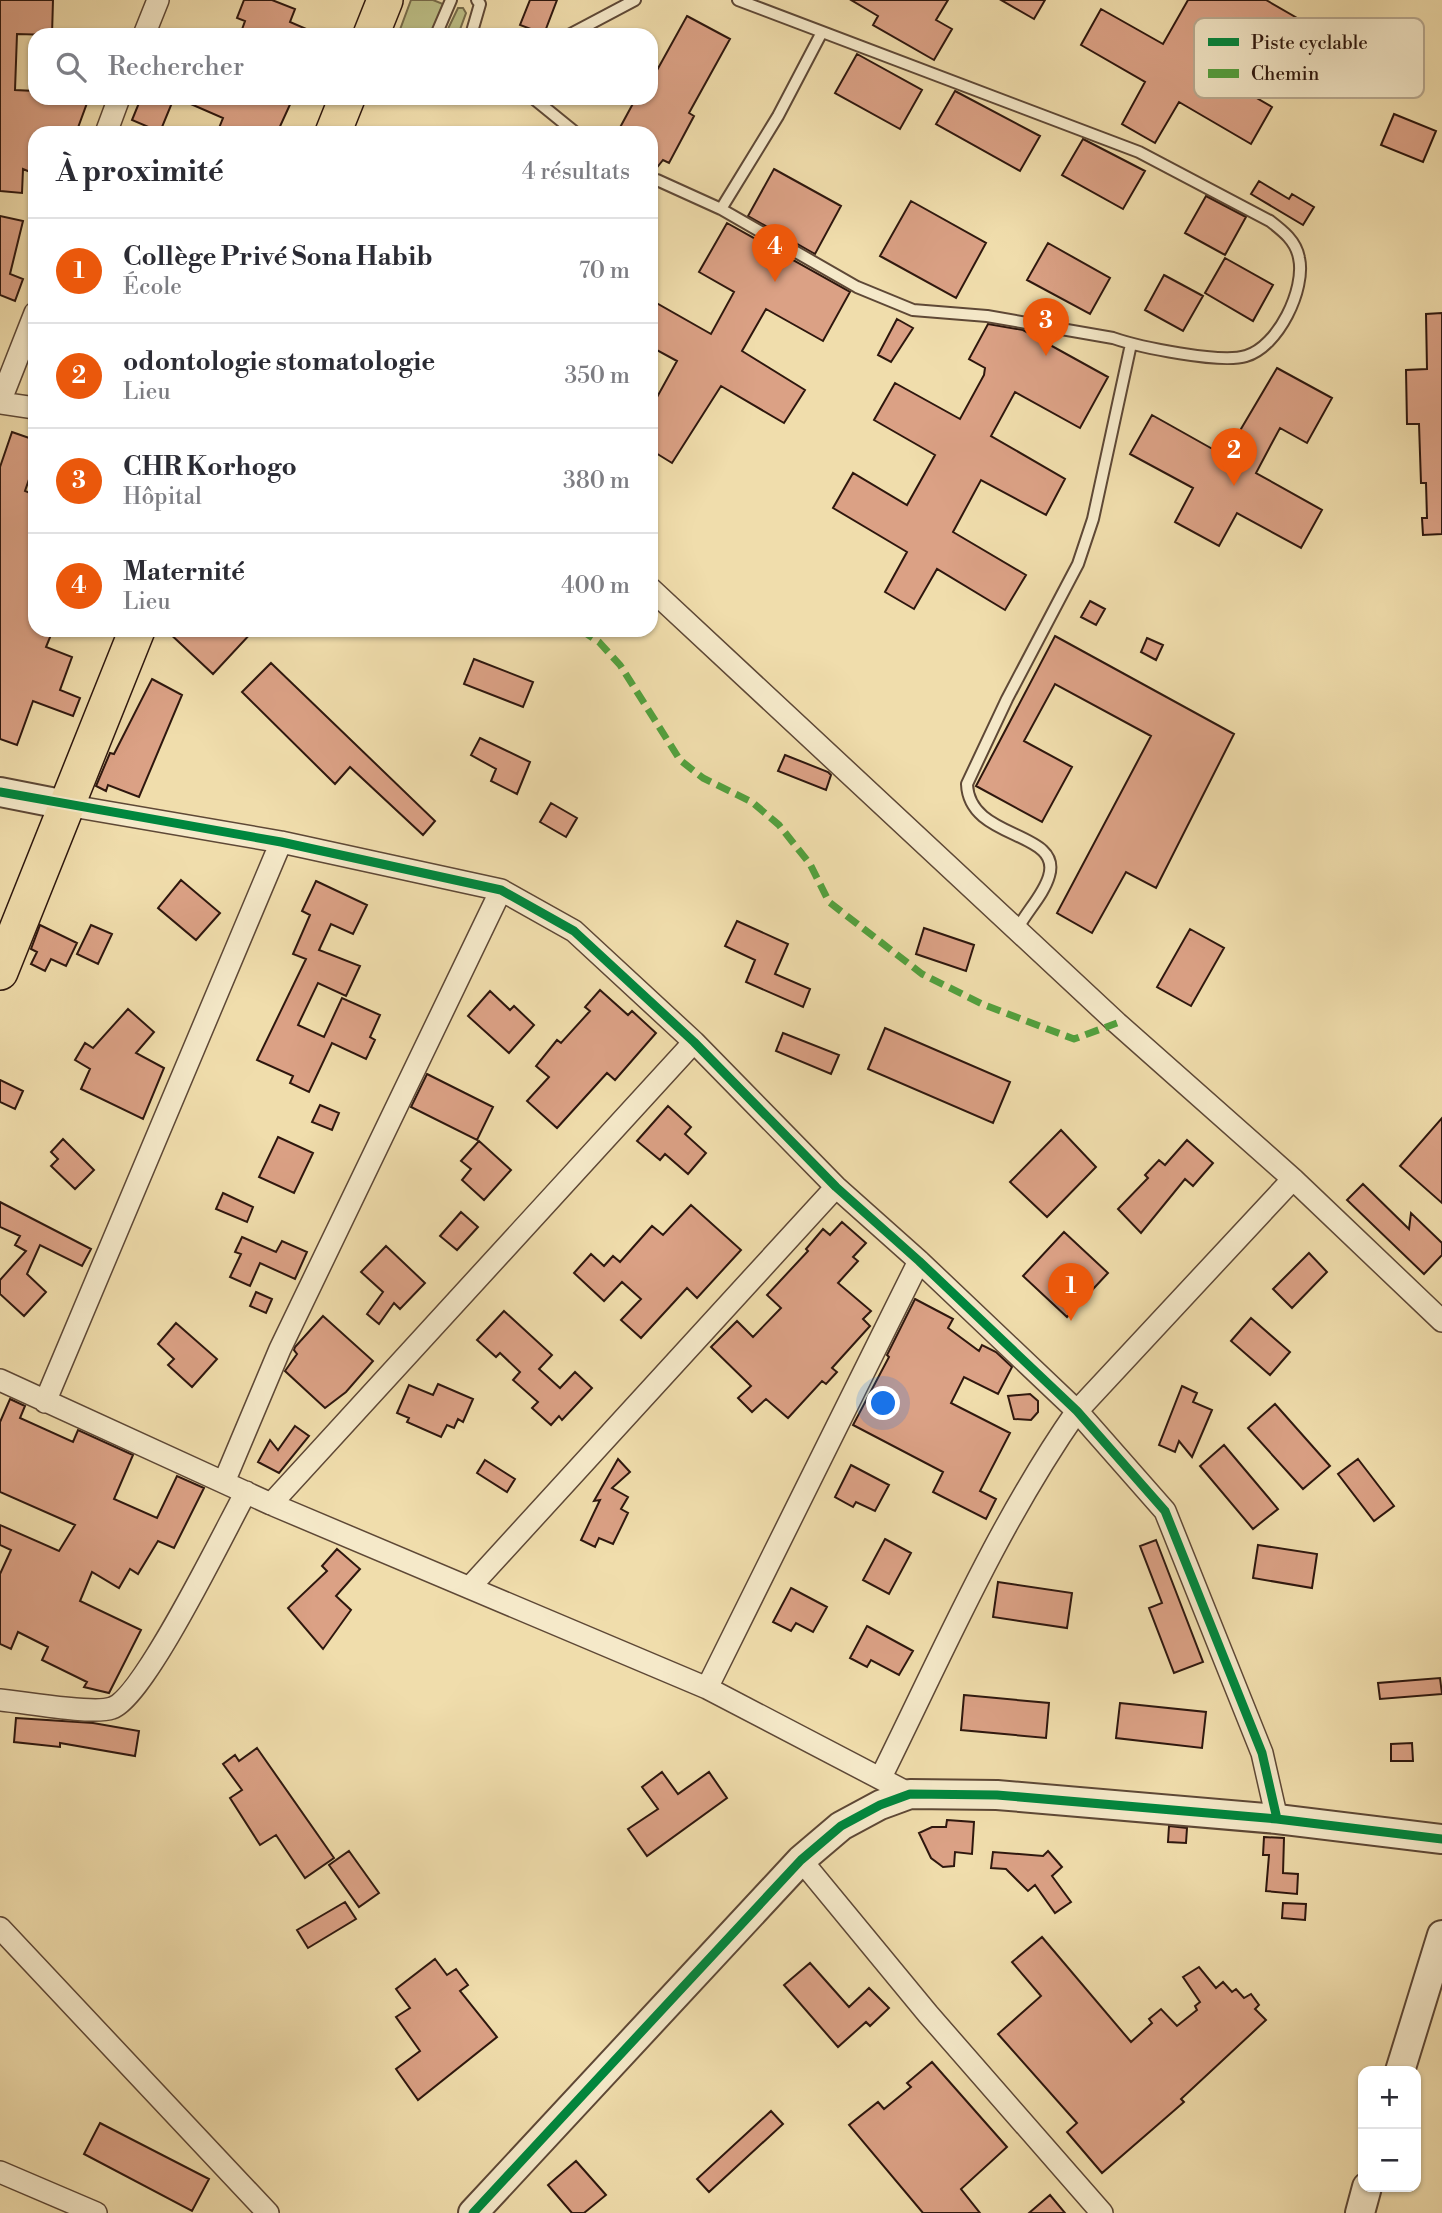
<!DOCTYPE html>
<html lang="fr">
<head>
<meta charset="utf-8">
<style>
	body { margin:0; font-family:"Libre Bodoni",serif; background:#f7f7f7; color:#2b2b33 }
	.controls { position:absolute; right:21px; bottom:21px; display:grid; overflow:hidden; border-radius:14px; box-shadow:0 2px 5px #0004 }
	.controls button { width:63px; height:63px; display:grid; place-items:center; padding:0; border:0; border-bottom:2px solid #e1e1e2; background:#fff; color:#2b2b33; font:35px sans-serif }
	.you { position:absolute; left:884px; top:1404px; width:24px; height:24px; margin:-18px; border:5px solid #fff; border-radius:50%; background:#1a73e8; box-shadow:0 0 0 10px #1a73e833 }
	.badge { display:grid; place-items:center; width:46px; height:46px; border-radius:50%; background:#ea580c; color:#fff; font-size:23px; font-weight:700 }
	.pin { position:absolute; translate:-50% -58px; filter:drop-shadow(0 2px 4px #0008) }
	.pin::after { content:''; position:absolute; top:37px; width:24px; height:21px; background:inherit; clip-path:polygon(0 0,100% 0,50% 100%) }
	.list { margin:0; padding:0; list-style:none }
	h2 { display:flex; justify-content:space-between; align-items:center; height:91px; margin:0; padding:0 28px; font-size:30px }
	h2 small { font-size:23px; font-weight:400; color:#7c7c81 }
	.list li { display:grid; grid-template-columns:46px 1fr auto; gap:21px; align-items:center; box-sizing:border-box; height:105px; padding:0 28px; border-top:2px solid #e1e1e2 }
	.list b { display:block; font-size:26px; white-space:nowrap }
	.list p { margin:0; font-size:23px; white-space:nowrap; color:#7c7c81 }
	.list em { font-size:23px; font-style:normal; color:#7c7c81 }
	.icon { flex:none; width:38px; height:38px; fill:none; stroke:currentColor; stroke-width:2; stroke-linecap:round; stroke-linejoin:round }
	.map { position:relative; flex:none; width:1442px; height:2213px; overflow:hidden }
	.search { position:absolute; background:#fff; box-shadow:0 2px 5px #0004; left:28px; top:28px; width:630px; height:77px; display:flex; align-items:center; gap:18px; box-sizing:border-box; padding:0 24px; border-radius:21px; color:#7c7c81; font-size:26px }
	.panel { position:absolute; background:#fff; box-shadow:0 2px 5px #0004; left:28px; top:126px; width:630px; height:511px; border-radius:21px }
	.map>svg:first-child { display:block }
	.green { fill:#bdc087; stroke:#766c4a; stroke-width:2 }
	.building { fill:#dba185; stroke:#2e170e; stroke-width:2 }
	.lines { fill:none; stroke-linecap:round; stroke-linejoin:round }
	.service-casing { stroke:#5e4836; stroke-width:14 }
	.minor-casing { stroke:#5e4836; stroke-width:24 }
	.tertiary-casing { stroke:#5e4836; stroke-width:32 }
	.primary-casing { stroke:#2e170e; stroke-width:38 }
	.service { stroke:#f5e9c9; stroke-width:10 }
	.minor { stroke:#f5e9c9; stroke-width:21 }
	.tertiary { stroke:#f5e9c9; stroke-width:28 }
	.primary { stroke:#f0ddac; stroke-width:35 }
	.quiet { stroke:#52a13e; stroke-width:7; stroke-dasharray:14 7; stroke-linecap:butt }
	.cycleway-casing { stroke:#f5e9c9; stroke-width:13 }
	.cycleway { stroke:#00873e; stroke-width:9 }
	.key { fill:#f5e9c9; stroke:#b9aa91; stroke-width:2 }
	.key-label { font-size:19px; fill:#2e170e }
</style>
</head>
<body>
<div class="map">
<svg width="1442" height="2213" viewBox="0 0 1442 2213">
	<rect width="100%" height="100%" fill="#f0ddac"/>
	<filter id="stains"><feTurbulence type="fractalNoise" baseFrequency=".00286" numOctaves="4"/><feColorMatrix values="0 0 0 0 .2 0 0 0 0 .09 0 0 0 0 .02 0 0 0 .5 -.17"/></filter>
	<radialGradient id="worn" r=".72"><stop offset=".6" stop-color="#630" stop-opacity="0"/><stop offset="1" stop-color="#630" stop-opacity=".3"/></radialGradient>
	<path class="green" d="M411,0H433L443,4L431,35H398Z
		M458,8H463L466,13L458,35H445Z"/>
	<path class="building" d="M0,0H53L52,35L17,34L15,90L35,91V98H72L87,103L76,133H35V174L23,169L22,193L0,191Z
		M244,0H272L295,9L290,22L320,35H240L245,21L237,18Z
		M530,0H557L544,34L520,25Z
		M851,0H948L936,20L952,29L934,60L873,25L878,16Z
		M1001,0H1045L1034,19Z
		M1188,0H1266L1318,30L1298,64L1236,27L1210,71L1272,107L1251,144L1179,102L1155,143L1122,124L1145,82L1081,45L1101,9L1163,44Z
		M687,16L730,39L689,113L694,116L669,163L663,160L651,175V133H617L636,98H651V81Z
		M857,54L922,90L900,129L835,93Z
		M955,91L1040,136L1020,171L936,124Z
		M141,98H174L160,132L132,120Z
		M177,98H293L277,133H217L223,118Z
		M1394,114L1436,131L1423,162L1381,145Z
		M1083,139L1145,171L1123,209L1062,175Z
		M774,169L841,206L815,254L748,216Z
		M1259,181L1289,199L1292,194L1314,207L1303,225L1251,194Z
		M1206,196L1246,217L1225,255L1185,233Z
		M911,201L986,243L956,298L880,256Z
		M0,216L23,221L10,274L23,279L15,301L0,295Z
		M727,223L850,292L823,341L766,309L742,351L805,390L784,423L721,386L672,463L651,450V408L677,361L651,347V300L711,334L734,292L699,272Z
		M1048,243L1110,278L1090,314L1027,280Z
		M1225,258L1273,285L1253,321L1205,293Z
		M1164,275L1203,296L1183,331L1145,310Z
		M1442,313V534L1423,535L1422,518H1427L1426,483H1421L1419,424H1407L1406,370L1427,369L1426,314Z
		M897,319L913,328L891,362L878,355Z
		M988,324L1023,330L1108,377L1080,428L1015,392L991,436L1065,479L1046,515L981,480L953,532L1026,575L1005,610L937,569L914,609L885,592L907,552L833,508L853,473L907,505L935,455L874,420L895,383L960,419L984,375L985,368L969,359Z
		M1277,368L1332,398L1307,443L1280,428L1256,473L1322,510L1301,548L1237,513L1219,546L1175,522L1193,488L1130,454L1152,415L1225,456Z
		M12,432L35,440V462L25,491L35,495V630H53L46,647L72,657L60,690L80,698L73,716L33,701L17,745L0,739V467Z
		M1090,601L1105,609L1096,625L1081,617Z
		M166,630H254L213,674Z
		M1055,636L1234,734L1156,888L1126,872L1092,933L1057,913L1151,736L1055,684L1024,741L1072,767L1042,822L976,786Z
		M1147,638L1163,645L1156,660L1141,652Z
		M474,659L533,682L523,707L464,684Z
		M271,663L435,821L423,835L350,767L335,784L242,692Z
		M152,679L182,695L139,797L108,785L106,791L96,786L110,753L114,754Z
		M480,738L530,762L517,794L491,781L496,769L471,755Z
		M785,755L828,772L831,775L826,790L778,771Z
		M551,803L577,818L566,837L540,822Z
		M181,880L220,913L196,940L158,908Z
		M316,881L367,905L353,934L331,924L319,950L360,966L346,996L318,983L298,1025L324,1037L342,998L380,1015L370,1037L375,1040L366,1059L332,1043L309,1092L290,1083L293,1076L257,1060L306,959L293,954L310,915L302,911Z
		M737,921L788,944L775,974L810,989L803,1007L746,982L755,960L725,946Z
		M40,925L77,943L66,966L51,959L45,971L31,964L37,952L31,949Z
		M91,925L112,934L98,964L77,954Z
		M924,928L974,945L966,971L916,954Z
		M1190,929L1224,948L1191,1006L1157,987Z
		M600,990L628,1015L632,1011L656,1033L615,1080L607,1073L557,1128L527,1101L549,1077L536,1066L557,1040L561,1043L590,1011L585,1007Z
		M490,991L510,1010L514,1006L534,1025L509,1053L468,1016Z
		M128,1009L154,1032L136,1053L164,1068L143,1119L81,1089L90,1069L75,1060L85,1043L93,1048Z
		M885,1028L1010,1082L993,1123L868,1069Z
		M783,1033L839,1055L831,1074L776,1051Z
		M427,1074L493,1107L477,1140L411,1107Z
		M0,1080L23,1091L15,1109L0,1102Z
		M320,1105L339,1113L332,1130L312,1122Z
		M668,1106L691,1127L685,1134L706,1153L688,1174L665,1154L660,1160L637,1141Z
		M1442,1118V1203L1400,1166Z
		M1061,1130L1096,1167L1047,1217L1010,1182Z
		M278,1137L313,1153L294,1193L259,1177Z
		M63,1139L94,1170L75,1189L51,1166L58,1159L51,1152Z
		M1187,1140L1213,1163L1193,1186L1185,1179L1141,1233L1118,1209L1148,1178L1145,1175L1159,1160L1165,1165Z
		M479,1141L511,1170L484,1200L462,1180L471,1169L461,1161Z
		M1363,1184L1409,1229L1411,1213L1442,1243V1255L1424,1274L1347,1200Z
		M223,1193L253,1207L247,1222L216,1209Z
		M0,1202L91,1249L82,1266L40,1245L27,1274L46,1292L24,1316L0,1294V1280L26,1251L15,1245L20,1236L0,1227Z
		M691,1205L741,1250L697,1298L687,1288L641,1338L621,1320L641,1299L622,1282L604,1301L574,1273L591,1254L604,1266L613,1256L620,1262L652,1226L663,1235Z
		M461,1212L478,1227L457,1250L440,1236Z
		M842,1222L866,1243L853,1257L858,1261L838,1283L871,1311L863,1319L870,1326L832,1368L837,1372L826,1384L822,1381L788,1418L766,1399L752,1412L738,1398L751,1386L711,1347L737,1321L753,1337L781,1308L767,1295L808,1251L806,1249L823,1229L830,1235Z
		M1064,1232L1108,1273L1067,1317L1023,1276Z
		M242,1237L276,1252L282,1241L307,1252L295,1279L260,1263L250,1286L230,1277L241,1254L235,1252Z
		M386,1246L425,1283L400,1309L394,1303L379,1324L367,1314L383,1292L361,1272Z
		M1309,1253L1327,1272L1292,1308L1273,1289Z
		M256,1292L272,1299L266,1313L250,1306Z
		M915,1299L953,1319L948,1328L979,1351L982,1345L996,1352L1012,1367L998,1394L964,1377L951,1403L1010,1433L980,1491L996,1499L986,1519L933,1492L943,1472L853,1425L889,1357L887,1355Z
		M504,1311L552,1355L539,1369L560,1388L575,1372L592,1388L562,1420L559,1416L551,1425L532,1408L538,1402L513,1380L520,1372L500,1353L496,1357L477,1340Z
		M323,1316L373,1361L346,1392L325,1408L285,1371L297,1354L294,1350L295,1347Z
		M1251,1318L1290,1352L1270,1375L1231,1341Z
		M176,1323L217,1359L192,1387L168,1365L174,1359L158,1344Z
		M438,1384L473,1399L463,1422L458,1419L454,1428L447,1425L441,1437L407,1422L409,1418L397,1413L409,1385L433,1395Z
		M1182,1386L1197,1393L1193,1402L1212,1410L1192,1457L1179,1441L1175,1452L1159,1445Z
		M1030,1394L1038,1401V1412L1031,1420L1014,1419L1008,1396Z
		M10,1399L25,1406L20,1418L73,1442L78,1430L133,1455L114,1499L157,1518L177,1476L204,1488L174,1548L158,1541L138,1574L130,1569L119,1588L92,1572L80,1601L141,1630L109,1693L84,1687L87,1682L42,1660L48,1647L18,1632L11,1649L0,1644V1574L11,1550L0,1545V1525L59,1551L75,1525L0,1492V1422Z
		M1275,1404L1330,1466L1303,1489L1248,1428Z
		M295,1426L309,1436L279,1473L258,1462L270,1440L278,1450Z
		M1224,1445L1278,1509L1253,1529L1200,1466Z
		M618,1459L630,1472L612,1488L628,1497L621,1509L628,1513L613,1544L599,1538L595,1547L581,1540L600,1500L594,1501Z
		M1358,1459L1394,1506L1374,1521L1338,1474Z
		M485,1460L515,1479L507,1492L477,1473Z
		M851,1465L889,1485L875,1511L856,1502L853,1507L835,1497Z
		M885,1539L911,1553L889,1594L863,1580Z
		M1156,1540L1203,1662L1174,1673L1149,1608L1162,1603L1140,1546Z
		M1258,1545L1317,1554L1312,1588L1253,1578Z
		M337,1549L360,1569L336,1596L351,1610L323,1649L288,1608L327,1571L322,1566Z
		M998,1582L1072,1593L1067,1628L993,1617Z
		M791,1588L827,1607L813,1632L796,1623L791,1631L773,1622Z
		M867,1626L913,1651L899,1675L871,1660L867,1667L850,1658Z
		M1440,1678L1442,1694L1380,1699L1378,1683Z
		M964,1695L1049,1703L1046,1738L961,1730Z
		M1120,1703L1206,1712L1202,1748L1116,1738Z
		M16,1718L93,1723L139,1731L135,1756L60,1743V1747L14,1742Z
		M1412,1743L1413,1761H1391V1744Z
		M257,1748L334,1858L305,1878L276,1835L260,1845L230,1798L242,1790L223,1764L235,1755L239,1761Z
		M662,1772L678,1794L709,1772L727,1798L647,1856L628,1829L658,1809L642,1787Z
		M947,1820L974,1822L972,1854L955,1852L954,1866L943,1867L931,1858L919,1833L932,1827H946Z
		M1169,1826L1187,1828L1186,1843L1168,1842Z
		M1264,1837L1284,1838L1283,1873L1298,1874L1297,1894L1266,1891L1269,1855H1263Z
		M349,1851L379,1893L359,1907L329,1865Z
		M1048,1851L1062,1867L1052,1876L1071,1902L1055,1913L1035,1885L1028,1891L1006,1869L991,1868L993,1852L1043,1856Z
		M345,1902L356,1919L308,1948L297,1930Z
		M1283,1903L1306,1904L1305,1920L1282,1918Z
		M1042,1937L1131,2042L1152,2023L1149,2019L1161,2009L1177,2026L1197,2010L1195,2006L1200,2002L1183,1977L1199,1967L1216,1988L1223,1982L1232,1992L1236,1989L1244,1998L1251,1994L1259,2005L1255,2009L1266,2020L1181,2099L1184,2102L1102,2173L1067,2132L1077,2123L998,2034L1041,1996L1012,1962Z
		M435,1959L447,1975L456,1969L468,1985L460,1991L497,2037L418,2100L396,2069L420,2051L396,2017L410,2008L396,1989Z
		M810,1963L849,2007L869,1988L889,2008L870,2026L866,2022L838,2047L784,1985Z
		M932,2062L1007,2147L961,2189L980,2213H923L849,2125L878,2102L884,2109L911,2087L907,2083Z
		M771,2111L783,2124L709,2192L697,2179Z
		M100,2123L209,2179L192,2211L84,2154Z
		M576,2161L606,2195L584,2213H572L548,2185Z
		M1050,2195L1065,2213H1029Z"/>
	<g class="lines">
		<g class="service-casing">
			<path id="service" d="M436,35L451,0
				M471,35L480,4L477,0
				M569,35L635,0
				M533,98L576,133
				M657,180L721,209L857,287L913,310L987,316L1113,338C1139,347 1221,364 1246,356C1278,347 1306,289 1299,258C1296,241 1283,231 1270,221L1139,152L738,0
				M721,209L778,116L822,32
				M1018,928C1027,911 1044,894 1049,876C1063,830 969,841 967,784L1007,699L1078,564L1093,519L1131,344"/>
		</g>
		<g class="minor-casing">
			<path id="minor" d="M144,35L158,0
				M106,133L119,98
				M0,402L35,313
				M0,403L35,408
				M651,589L1117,1023L1293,1179L1442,1321
				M66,805L281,842L501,890L574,931L694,1042L836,1187L919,1261L1077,1411L1165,1511L1262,1753L1277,1819
				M0,1380L271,1504L707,1688L910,1794
				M45,1402L281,842
				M224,1482L280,1349L501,890
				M271,1504L694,1042
				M470,1587L836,1187
				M707,1688L919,1261
				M0,1700C24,1702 92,1715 112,1708C144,1698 225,1530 246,1492
				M881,1777C942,1654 998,1524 1077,1411L1293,1179
				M801,1860L928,2014L1102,2213
				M0,1928L268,2213
				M0,2172L96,2213"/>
		</g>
		<g class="tertiary-casing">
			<path id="tertiary" d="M0,792L66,805
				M1400,2071L1442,1935
				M473,2213L801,1860L841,1826L880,1805L910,1794L997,1795L1277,1819L1442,1839
				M1360,2213L1367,2187"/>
		</g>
		<g class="primary-casing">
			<path id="primary" d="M371,35L385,0
				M333,133L347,98
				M0,972L137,630"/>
		</g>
		<use href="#service" class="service"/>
		<use href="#minor" class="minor"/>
		<use href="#tertiary" class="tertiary"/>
		<use href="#primary" class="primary"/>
		<path class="quiet" d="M581,630L599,642L620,665L680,760L703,778L752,802L779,825L810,864L829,902L922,974L982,1004L1074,1039L1117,1023"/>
		<g class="cycleway-casing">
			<path id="cycleway" d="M0,792L281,842L501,890L574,931L694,1042L836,1187L919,1261L1077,1411L1165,1511L1262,1753L1277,1819
				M473,2213L801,1860L841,1826L880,1805L910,1794L997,1795L1277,1819L1442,1839"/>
		</g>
		<use href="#cycleway" class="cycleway"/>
	</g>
	<rect x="1194" y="18" width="230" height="80" rx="10" class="key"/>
	<rect x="1208" y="38" width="31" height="8" fill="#00873e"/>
	<rect x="1208" y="69" width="31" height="9" fill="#52a13e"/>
	<g class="key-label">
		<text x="1251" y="49">Piste cyclable</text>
		<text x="1251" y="80">Chemin</text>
	</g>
	<rect width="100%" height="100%" filter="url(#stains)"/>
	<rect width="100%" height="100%" fill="url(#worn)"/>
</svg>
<div class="controls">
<button>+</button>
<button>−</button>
</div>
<div class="you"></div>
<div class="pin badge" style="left:1071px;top:1321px">1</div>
<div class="pin badge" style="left:1234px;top:486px">2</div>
<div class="pin badge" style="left:1046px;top:356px">3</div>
<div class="pin badge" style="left:775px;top:282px">4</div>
<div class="search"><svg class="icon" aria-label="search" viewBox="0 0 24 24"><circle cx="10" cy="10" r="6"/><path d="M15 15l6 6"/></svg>Rechercher</div>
<section class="panel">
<h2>À proximité<small>4 résultats</small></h2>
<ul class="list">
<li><span class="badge">1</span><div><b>Collège Privé Sona Habib</b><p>École</p></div><em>70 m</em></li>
<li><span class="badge">2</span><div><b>odontologie stomatologie</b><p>Lieu</p></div><em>350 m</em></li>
<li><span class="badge">3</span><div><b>CHR Korhogo</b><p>Hôpital</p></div><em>380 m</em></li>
<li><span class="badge">4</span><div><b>Maternité</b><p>Lieu</p></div><em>400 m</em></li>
</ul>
</section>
</div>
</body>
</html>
